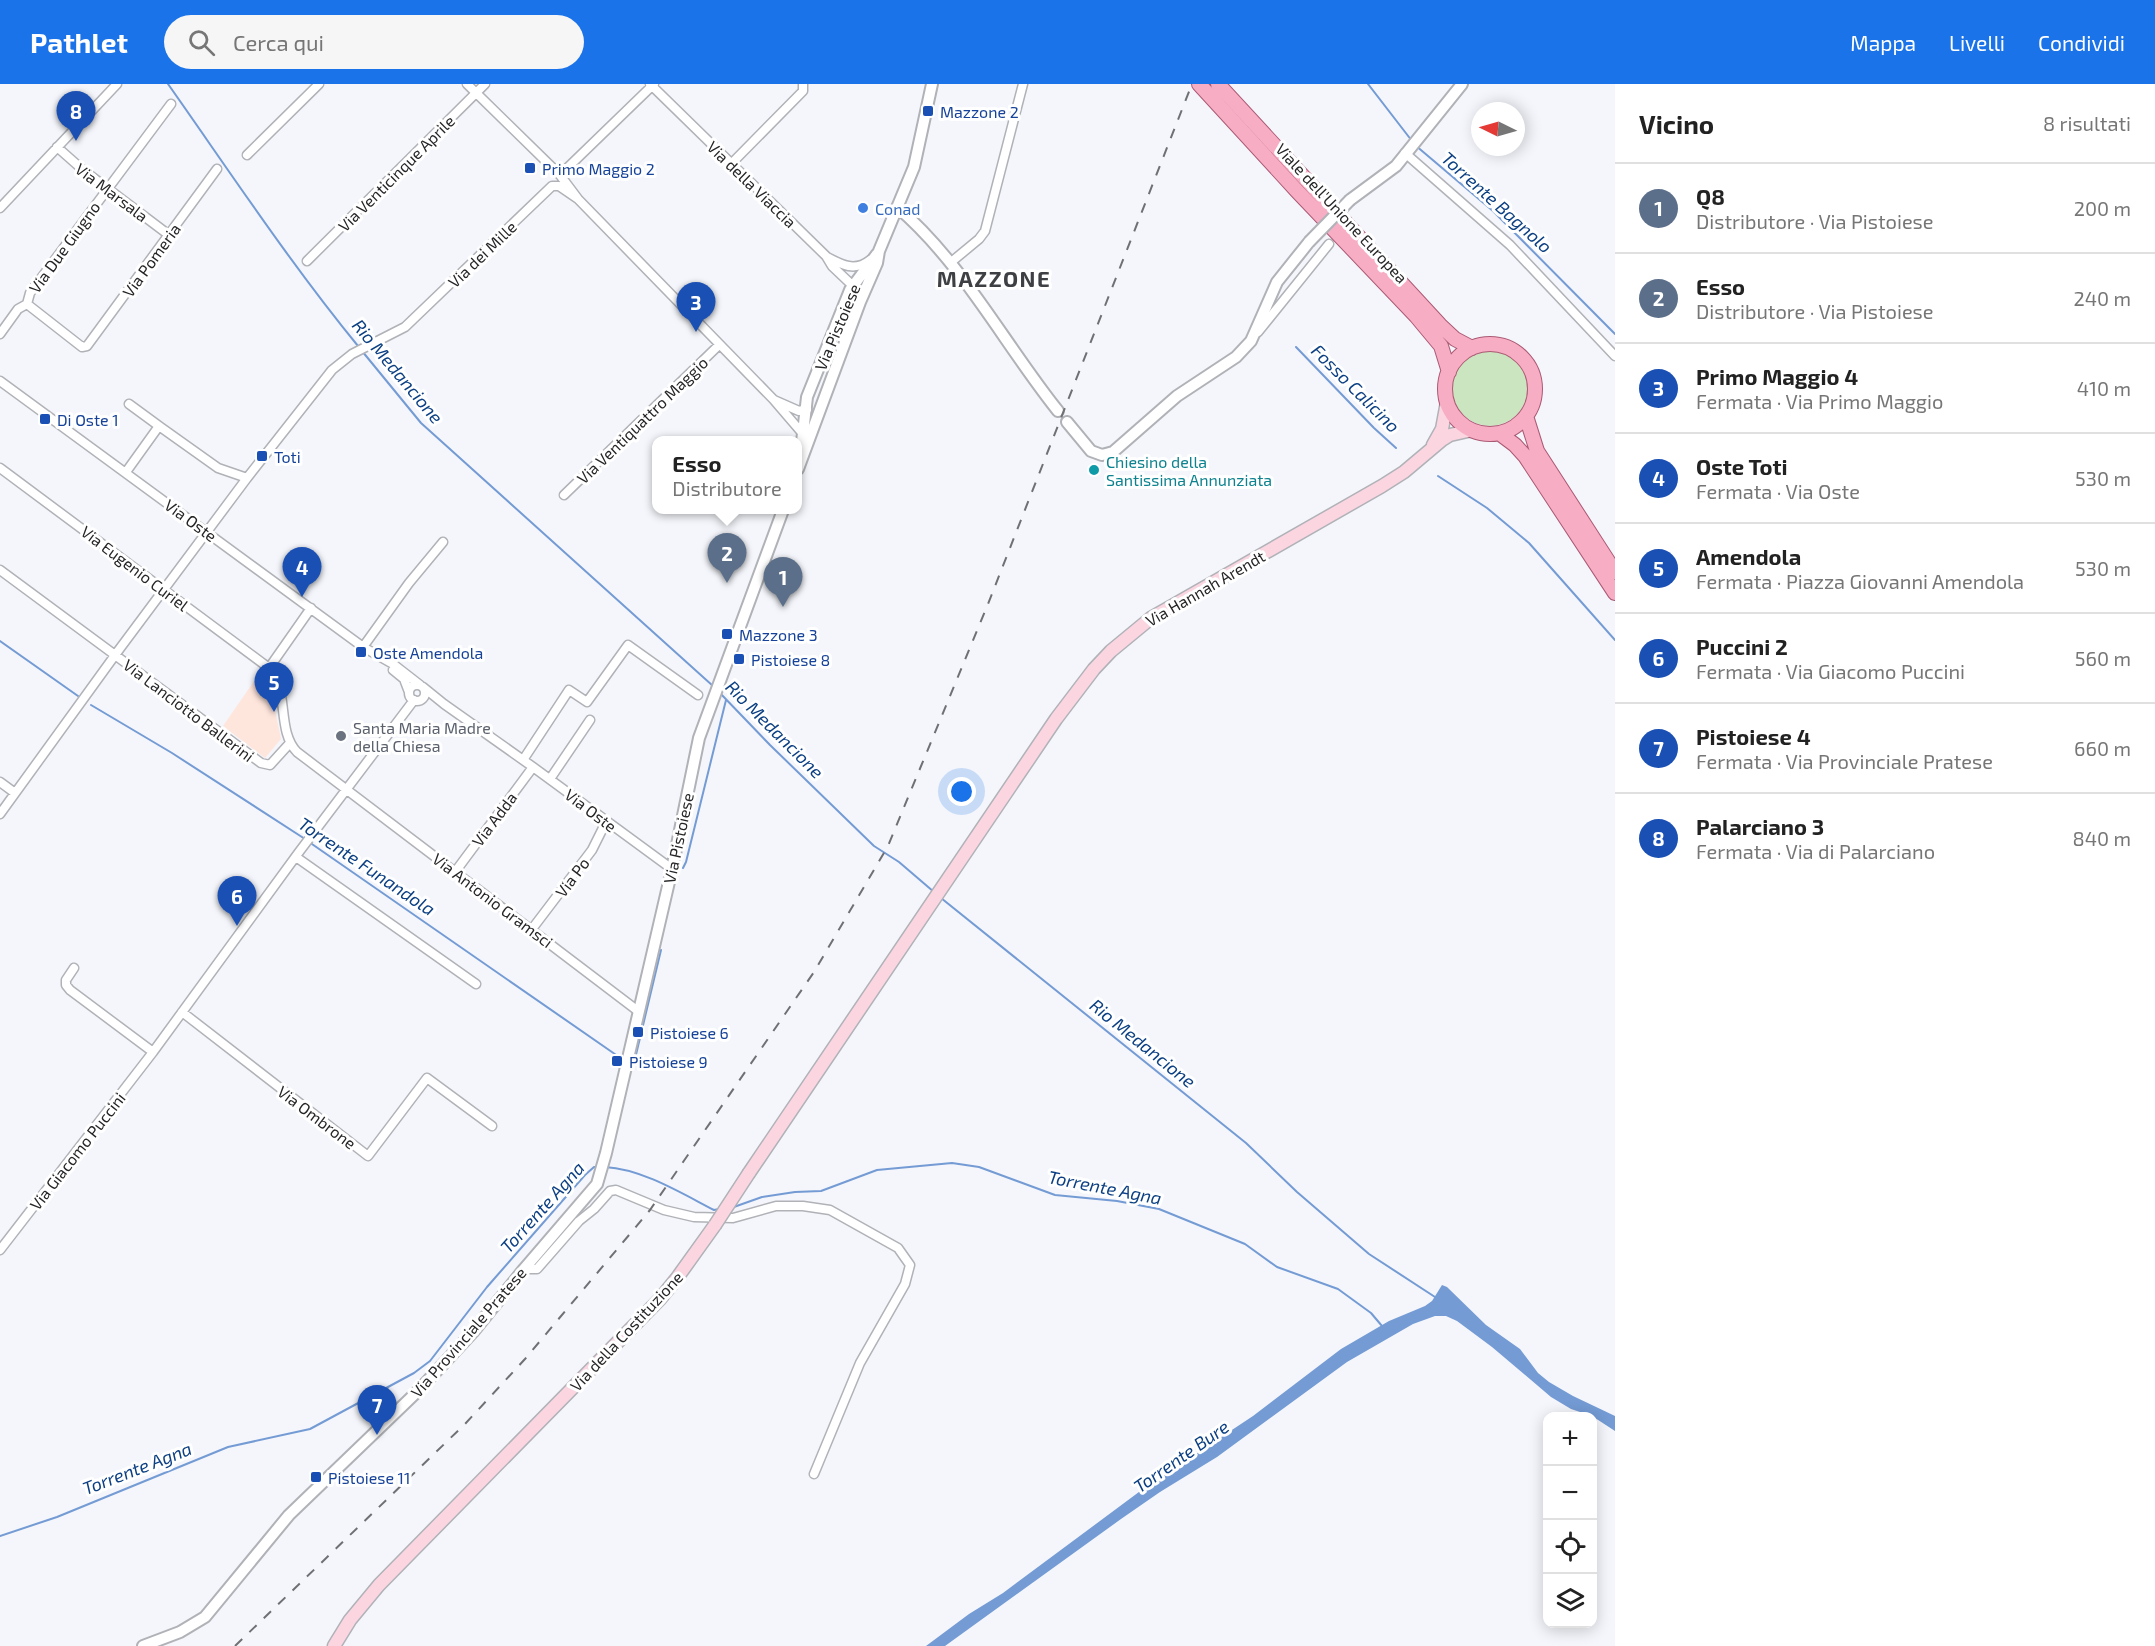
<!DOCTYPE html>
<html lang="it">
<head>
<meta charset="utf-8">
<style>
	body { margin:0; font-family:"Exo 2",sans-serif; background:#f6f6f6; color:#222 }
	.controls { position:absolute; right:18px; bottom:18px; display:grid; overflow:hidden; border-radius:12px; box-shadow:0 3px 15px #0003 }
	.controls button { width:54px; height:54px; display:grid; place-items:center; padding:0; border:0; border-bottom:2px solid #e0e0e0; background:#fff; color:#222; font:30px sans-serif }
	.compass { position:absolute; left:1471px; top:18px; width:54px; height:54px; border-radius:50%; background:#fff; box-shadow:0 3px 15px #0003; rotate:275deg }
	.you { position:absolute; left:962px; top:708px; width:21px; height:21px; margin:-15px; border:4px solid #fff; border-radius:50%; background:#1a73e8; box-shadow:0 0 0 9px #1a73e833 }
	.badge { display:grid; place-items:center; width:39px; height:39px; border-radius:50%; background:#1a73e8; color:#fff; font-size:20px; font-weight:700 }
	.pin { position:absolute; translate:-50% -50px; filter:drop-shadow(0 2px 3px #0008) }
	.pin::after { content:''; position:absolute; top:32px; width:21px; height:18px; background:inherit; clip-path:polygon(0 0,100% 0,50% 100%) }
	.popup { position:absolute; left:652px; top:352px; width:150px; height:78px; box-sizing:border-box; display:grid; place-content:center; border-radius:12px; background:#fff; filter:drop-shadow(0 2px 4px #0005); font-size:20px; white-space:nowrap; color:#767676 }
	.popup b { font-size:22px; color:#222 }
	.popup::after { content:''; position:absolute; left:50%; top:100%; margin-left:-12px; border:12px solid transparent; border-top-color:#fff }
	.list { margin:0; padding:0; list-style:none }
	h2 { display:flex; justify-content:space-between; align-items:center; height:78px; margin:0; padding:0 24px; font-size:26px }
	h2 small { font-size:20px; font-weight:400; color:#767676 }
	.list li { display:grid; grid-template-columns:39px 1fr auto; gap:18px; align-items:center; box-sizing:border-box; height:90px; padding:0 24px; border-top:2px solid #e0e0e0 }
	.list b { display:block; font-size:22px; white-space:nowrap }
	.list p { margin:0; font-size:20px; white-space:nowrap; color:#767676 }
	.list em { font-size:20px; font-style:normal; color:#767676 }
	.icon { flex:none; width:33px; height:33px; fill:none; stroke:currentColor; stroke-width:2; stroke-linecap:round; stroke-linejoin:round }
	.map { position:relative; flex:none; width:1615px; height:1562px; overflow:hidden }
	header { display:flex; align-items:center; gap:36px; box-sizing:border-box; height:84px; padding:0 30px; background:#1a73e8; color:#fff }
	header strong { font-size:28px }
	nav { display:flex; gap:33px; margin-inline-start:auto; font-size:21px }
	.search { width:420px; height:54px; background:#f6f6f6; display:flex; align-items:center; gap:15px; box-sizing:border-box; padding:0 21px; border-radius:33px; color:#767676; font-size:22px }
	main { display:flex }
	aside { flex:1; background:#fff }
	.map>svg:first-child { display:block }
	.education { fill:#ffe6dd }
	.green { fill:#cae5bf }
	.water { fill:#749bd4 }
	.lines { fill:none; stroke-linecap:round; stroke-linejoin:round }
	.stream { stroke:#749bd4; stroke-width:2 }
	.minor-casing { stroke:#b0b2b7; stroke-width:11 }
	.tertiary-casing { stroke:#b0b2b7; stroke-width:14 }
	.secondary-casing { stroke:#b0b2b7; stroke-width:15 }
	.primary-casing { stroke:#ab5a73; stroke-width:16 }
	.minor { stroke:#fff; stroke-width:8 }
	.tertiary { stroke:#fff; stroke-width:10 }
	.secondary { stroke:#fbd6e1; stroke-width:12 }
	.primary { stroke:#f7adc4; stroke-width:14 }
	.rail { stroke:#6f7073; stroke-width:2; stroke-dasharray:10 10; stroke-linecap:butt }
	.tertiary-bridge-casing { stroke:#b0b2b7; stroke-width:14; stroke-linecap:butt }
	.secondary-bridge-casing { stroke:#b0b2b7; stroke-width:15; stroke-linecap:butt }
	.tertiary-bridge { stroke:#fff; stroke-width:10 }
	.secondary-bridge { stroke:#fbd6e1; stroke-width:12 }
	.transit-dot { fill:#1a4fb4; stroke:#fff; stroke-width:2 }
	.shop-dot { fill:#3f7fe0; stroke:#fff; stroke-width:2 }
	.culture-dot { fill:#0f9aa8; stroke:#fff; stroke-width:2 }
	.worship-dot { fill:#6b7280; stroke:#fff; stroke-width:2 }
	.labels { text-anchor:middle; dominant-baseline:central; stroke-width:6; stroke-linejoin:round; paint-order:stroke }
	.transit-label { font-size:16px; fill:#164399; stroke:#fff; text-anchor:start }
	.street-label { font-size:16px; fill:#262628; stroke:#fff }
	.shop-label { font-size:16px; fill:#366cbe; stroke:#fff; text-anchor:start }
	.culture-label { font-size:16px; fill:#0d838f; stroke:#fff; text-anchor:start }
	.worship-label { font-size:16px; fill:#5b616d; stroke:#fff; text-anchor:start }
	.water-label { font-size:18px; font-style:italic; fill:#0c4083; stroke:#fff }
	.district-label { font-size:22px; font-weight:bold; letter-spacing:1.5px; fill:#3e4043; stroke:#fff }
</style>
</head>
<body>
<header>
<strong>Pathlet</strong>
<div class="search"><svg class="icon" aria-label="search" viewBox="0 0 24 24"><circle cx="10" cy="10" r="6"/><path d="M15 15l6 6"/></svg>Cerca qui</div>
<nav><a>Mappa</a><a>Livelli</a><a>Condividi</a></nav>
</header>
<main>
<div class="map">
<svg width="1615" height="1562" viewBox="0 0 1615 1562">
	<rect width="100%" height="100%" fill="#f4f6fb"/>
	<path class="education" d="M261,587L269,597L281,655L265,674L223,642Z"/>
	<path class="green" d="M1452 304a38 38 0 1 1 76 0a38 38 0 1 1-76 0Z"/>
	<path class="water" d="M1442,1201L1447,1203L1486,1241L1520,1265L1538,1289L1549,1298L1573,1312L1615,1332V1347L1592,1332L1571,1325L1551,1313L1492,1263L1457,1237L1446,1232H1435L1413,1240L1347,1278L1217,1373L1160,1408L1121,1435L945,1562H926L969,1530L1003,1509L1143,1405L1253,1332L1341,1265L1389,1237L1425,1222L1432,1217Z"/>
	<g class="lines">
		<path class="stream" d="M168,0C230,88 290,179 358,262
			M1368,0L1412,57
			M1415,61L1493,127L1615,250
			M1296,263L1374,344L1396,364
			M362,267L421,339L713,602
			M1438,392L1487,424L1529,459L1615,556
			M0,557L78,612
			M719,608L770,661L874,762L899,778L934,808
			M91,621L172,669L305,755
			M309,758L622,975
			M683,784L686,778L726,616
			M941,814L1246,1059L1297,1108L1369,1170L1435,1213
			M631,981L634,979L661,866
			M605,1083C642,1085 681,1109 714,1126L719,1125
			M731,1124L762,1113L795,1108L821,1107L877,1086L952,1079L979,1083L1055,1111L1117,1117L1159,1125L1245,1160L1277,1183L1338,1205L1371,1229L1382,1242
			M0,1452L57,1433L228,1363L310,1345L414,1289L430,1277L487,1203L585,1091L594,1083H599"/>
		<g class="minor-casing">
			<path id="minor" d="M467,0L560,91L578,115L773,315L803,350
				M650,0L826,172L832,182L852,201
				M57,63L83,86L169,151
				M1405,69L1510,161L1615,272
				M247,71L319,0
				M731,80L803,7V0
				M560,91L654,0
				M0,124L117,0
				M827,173C842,181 855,188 870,176
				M307,177L485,0
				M950,179L979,155L985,147L1023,0
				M27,220L82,263L87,262L217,85
				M27,220L30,209L171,20
				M1258,248L1329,160
				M0,250L18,225L27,220
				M0,297L363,563L393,580L420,601
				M774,316L799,327L807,325
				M129,320L159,342
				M0,384L269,584C290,606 276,646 297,668L638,927
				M126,388L159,342L218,384L247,394
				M564,411L719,261
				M0,486L261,679L270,681L290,659
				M363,563L409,499L443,458
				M269,584L311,524
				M393,586L404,595L409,608
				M409 609a8 8 0 1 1 16 0a8 8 0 1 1-16 0Z
				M423,603L444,620L533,683L672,785
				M523,676L569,606L587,618L628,561L698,611
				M550,695L590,636
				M0,698L15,709
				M0,730L118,567L247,394L332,286L352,270L405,243L552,102H559L578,115
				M296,773L476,900
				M455,788L533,683
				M532,845L592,766L604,742L608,738
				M74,884L66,896V901L70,906L153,968
				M182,928L368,1072L427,994L492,1042
				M0,1166L153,968L299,768L414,616
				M524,1185H537L579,1137L594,1125L610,1107L616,1106L664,1126L694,1133L733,1134L776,1122H803L830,1126L898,1164L910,1181L905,1200L860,1279L814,1390"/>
		</g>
		<g class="tertiary-casing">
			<path id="tertiary" d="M1350,116L1396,82L1462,0
				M897,123C962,178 1005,261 1058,327
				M1067,338L1091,367L1102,371L1113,368L1177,312L1236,273L1251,257L1277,198L1309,158
				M801,367L807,313L850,206L877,170
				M798,385L860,218L877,179L879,167L914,83L932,0
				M143,1562L180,1548L205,1533L289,1431L420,1305L473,1248L524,1185L597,1100L606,1069L672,785L699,654L783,426"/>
		</g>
		<g class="secondary-casing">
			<path id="secondary" d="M1433,361L1442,345L1447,318
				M749,1089L1056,635L1094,585L1111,567L1151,534L1382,402L1404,388L1442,356L1450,351L1472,346
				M334,1562L350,1536L379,1501L660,1215L677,1194L715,1141"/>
		</g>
		<g class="primary-casing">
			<path id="primary" d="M1199,0L1297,107L1416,232L1441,262L1449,288
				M1218,0L1440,241L1455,255L1472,264
				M1445 305a45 45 0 1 1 90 0a45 45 0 1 1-90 0Z
				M1526,332L1537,367L1615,488
				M1499,349L1515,361L1525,372L1615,509"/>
		</g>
		<use href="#minor" class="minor"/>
		<use href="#tertiary" class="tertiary"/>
		<use href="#secondary" class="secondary"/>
		<use href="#primary" class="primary"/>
		<path class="rail" d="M235,1562L465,1340L525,1275L650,1126L814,888L888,762L988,520L1192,0"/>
		<g class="tertiary-bridge-casing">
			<path id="tertiary-bridge" d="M1309,158L1350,116"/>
		</g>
		<g class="secondary-bridge-casing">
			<path id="secondary-bridge" d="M715,1141L749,1089"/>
		</g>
		<use href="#tertiary-bridge" class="tertiary-bridge"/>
		<use href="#secondary-bridge" class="secondary-bridge"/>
	</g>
	<g class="transit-dot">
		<rect x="922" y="21" width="12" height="12" rx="3"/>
		<rect x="524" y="78" width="12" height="12" rx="3"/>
		<rect x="39" y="329" width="12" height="12" rx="3"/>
		<rect x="256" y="366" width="12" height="12" rx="3"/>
		<rect x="721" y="544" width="12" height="12" rx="3"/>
		<rect x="355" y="562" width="12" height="12" rx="3"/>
		<rect x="733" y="569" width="12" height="12" rx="3"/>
		<rect x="632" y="942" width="12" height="12" rx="3"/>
		<rect x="611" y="971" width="12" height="12" rx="3"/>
		<rect x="310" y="1387" width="12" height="12" rx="3"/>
	</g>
	<circle class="shop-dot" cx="863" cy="124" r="6"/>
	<circle class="culture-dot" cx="1094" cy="386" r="6"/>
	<circle class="worship-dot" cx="341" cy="652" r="6"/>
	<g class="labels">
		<g class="transit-label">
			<text x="940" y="27">Mazzone 2</text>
			<text x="542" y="84">Primo Maggio 2</text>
			<text x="57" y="335">Di Oste 1</text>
			<text x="274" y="372">Toti</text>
			<text x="739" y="550">Mazzone 3</text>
			<text x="373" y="568">Oste Amendola</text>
			<text x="751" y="575">Pistoiese 8</text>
			<text x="650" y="948">Pistoiese 6</text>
			<text x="629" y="977">Pistoiese 9</text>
			<text x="328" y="1393">Pistoiese 11</text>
		</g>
		<g class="street-label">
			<text transform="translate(396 89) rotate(-45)">Via Venticinque Aprile</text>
			<text transform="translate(752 100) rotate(44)">Via della Viaccia</text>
			<text transform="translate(112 108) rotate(37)">Via Marsala</text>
			<text transform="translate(1342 129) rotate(47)">Viale dell'Unione Europea</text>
			<text transform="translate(64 163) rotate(-54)">Via Due Giugno</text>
			<text transform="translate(482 170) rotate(-44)">Via dei Mille</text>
			<text transform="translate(151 176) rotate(-54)">Via Pomeria</text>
			<text transform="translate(837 243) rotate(-67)">Via Pistoiese</text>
			<text transform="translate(642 336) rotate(-44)">Via Ventiquattro Maggio</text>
			<text transform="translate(191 436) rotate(36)">Via Oste</text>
			<text transform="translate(135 484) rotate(37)">Via Eugenio Curiel</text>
			<text transform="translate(1205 504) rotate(-30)">Via Hannah Arendt</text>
			<text transform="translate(189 626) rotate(37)">Via Lanciotto Ballerini</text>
			<text transform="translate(591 726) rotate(37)">Via Oste</text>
			<text transform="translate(494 735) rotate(-53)">Via Adda</text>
			<text transform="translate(678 754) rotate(-78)">Via Pistoiese</text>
			<text transform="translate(572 793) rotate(-53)">Via Po</text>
			<text transform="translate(493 816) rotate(37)">Via Antonio Gramsci</text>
			<text transform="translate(317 1033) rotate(37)">Via Ombrone</text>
			<text transform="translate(77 1067) rotate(-52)">Via Giacomo Puccini</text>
			<text transform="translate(626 1247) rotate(-47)">Via della Costituzione</text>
			<text transform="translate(468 1248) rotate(-49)">Via Provinciale Pratese</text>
		</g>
		<g class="shop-label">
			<text x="875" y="124">Conad</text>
		</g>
		<g class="culture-label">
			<text x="1106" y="377">Chiesino della<tspan x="1106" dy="18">Santissima Annunziata</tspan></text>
		</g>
		<g class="worship-label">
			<text x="353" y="643">Santa Maria Madre<tspan x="353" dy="18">della Chiesa</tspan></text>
		</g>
		<g class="water-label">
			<text transform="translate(1497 118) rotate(42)">Torrente Bagnolo</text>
			<text transform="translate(398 287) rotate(50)">Rio Medancione</text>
			<text transform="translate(1356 304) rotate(45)">Fosso Calicino</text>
			<text transform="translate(775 645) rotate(45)">Rio Medancione</text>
			<text transform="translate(367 782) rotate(34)">Torrente Funandola</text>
			<text transform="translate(1143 959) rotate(39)">Rio Medancione</text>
			<text transform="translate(1105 1103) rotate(11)">Torrente Agna</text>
			<text transform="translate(542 1123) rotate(-48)">Torrente Agna</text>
			<text transform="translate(1181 1372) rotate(-35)">Torrente Bure</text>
			<text transform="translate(137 1384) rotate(-21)">Torrente Agna</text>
		</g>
		<g class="district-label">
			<text x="994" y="194">MAZZONE</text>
		</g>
	</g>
</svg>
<div class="controls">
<button>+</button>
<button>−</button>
<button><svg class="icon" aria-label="locate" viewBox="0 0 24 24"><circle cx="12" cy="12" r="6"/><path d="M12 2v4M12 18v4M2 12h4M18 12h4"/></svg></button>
<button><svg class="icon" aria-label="layers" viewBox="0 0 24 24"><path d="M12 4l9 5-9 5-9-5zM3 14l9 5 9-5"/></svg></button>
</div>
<svg class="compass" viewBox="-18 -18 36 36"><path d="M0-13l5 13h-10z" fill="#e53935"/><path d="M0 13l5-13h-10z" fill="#767676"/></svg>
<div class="you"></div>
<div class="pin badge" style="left:783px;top:523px;background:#5c6f8a">1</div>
<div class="pin badge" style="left:727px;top:499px;background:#5c6f8a">2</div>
<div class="popup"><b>Esso</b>Distributore</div>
<div class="pin badge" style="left:696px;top:248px;background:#1a4fb4">3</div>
<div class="pin badge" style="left:302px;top:513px;background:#1a4fb4">4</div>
<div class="pin badge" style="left:274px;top:628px;background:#1a4fb4">5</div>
<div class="pin badge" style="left:237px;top:842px;background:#1a4fb4">6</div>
<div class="pin badge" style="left:377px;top:1351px;background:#1a4fb4">7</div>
<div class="pin badge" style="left:76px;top:57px;background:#1a4fb4">8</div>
</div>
<aside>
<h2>Vicino<small>8 risultati</small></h2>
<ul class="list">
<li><span class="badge" style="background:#5c6f8a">1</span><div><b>Q8</b><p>Distributore · Via Pistoiese</p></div><em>200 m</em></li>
<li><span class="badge" style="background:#5c6f8a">2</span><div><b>Esso</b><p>Distributore · Via Pistoiese</p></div><em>240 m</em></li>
<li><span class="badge" style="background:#1a4fb4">3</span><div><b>Primo Maggio 4</b><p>Fermata · Via Primo Maggio</p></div><em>410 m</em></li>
<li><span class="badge" style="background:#1a4fb4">4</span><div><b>Oste Toti</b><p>Fermata · Via Oste</p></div><em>530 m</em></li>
<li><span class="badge" style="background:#1a4fb4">5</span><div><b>Amendola</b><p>Fermata · Piazza Giovanni Amendola</p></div><em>530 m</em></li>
<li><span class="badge" style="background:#1a4fb4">6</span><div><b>Puccini 2</b><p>Fermata · Via Giacomo Puccini</p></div><em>560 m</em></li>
<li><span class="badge" style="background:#1a4fb4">7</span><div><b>Pistoiese 4</b><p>Fermata · Via Provinciale Pratese</p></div><em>660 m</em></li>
<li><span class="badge" style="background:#1a4fb4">8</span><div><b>Palarciano 3</b><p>Fermata · Via di Palarciano</p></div><em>840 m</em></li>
</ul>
</aside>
</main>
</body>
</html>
